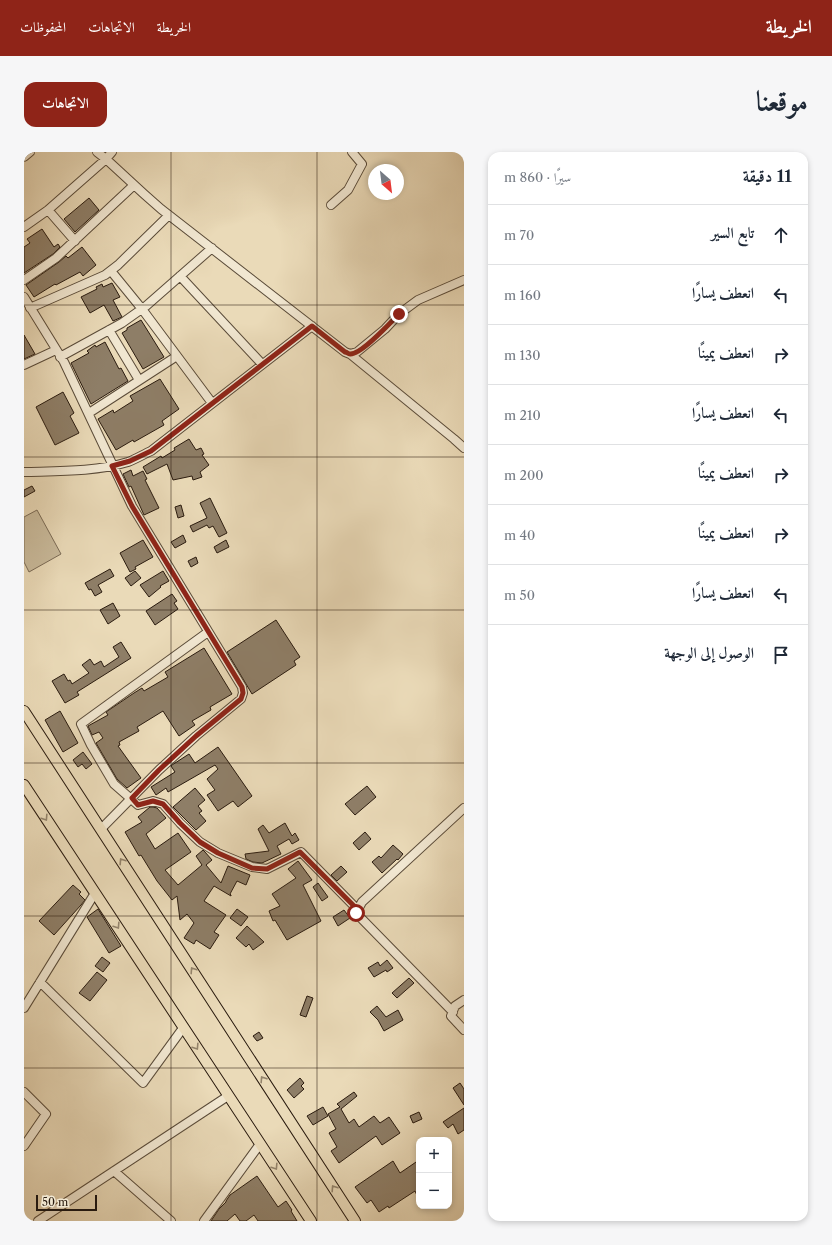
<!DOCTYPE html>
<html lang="ar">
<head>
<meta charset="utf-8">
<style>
	body { margin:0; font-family:"Libre Caslon Text",Amiri,serif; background:#f6f6f7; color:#1f2937; direction:rtl }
	.controls { position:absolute; right:12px; bottom:12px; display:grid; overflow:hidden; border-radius:8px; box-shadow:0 2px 6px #0003 }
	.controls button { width:36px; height:36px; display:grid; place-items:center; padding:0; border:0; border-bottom:1px solid #e0e1e3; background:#fff; color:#1f2937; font:20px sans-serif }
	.compass { position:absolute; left:344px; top:12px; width:36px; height:36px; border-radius:50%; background:#fff; box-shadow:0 2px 6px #0003; rotate:152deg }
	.scale { position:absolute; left:12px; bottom:10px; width:61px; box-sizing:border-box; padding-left:4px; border:2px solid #2a1b0f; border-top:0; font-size:11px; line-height:14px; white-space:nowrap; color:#2a1b0f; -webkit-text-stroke:3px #f1e7d1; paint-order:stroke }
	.stop { position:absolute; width:12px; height:12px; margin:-9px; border:3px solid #8f2418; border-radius:50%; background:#fff }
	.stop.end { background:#8f2418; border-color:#fff; box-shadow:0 1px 4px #0008 }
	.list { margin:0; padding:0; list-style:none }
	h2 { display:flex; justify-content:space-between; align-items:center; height:52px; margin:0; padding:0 16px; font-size:17px }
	h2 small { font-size:13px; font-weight:400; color:#747a83 }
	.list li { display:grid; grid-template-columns:26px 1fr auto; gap:12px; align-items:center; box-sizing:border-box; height:60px; padding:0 16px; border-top:1px solid #e0e1e3 }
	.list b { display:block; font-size:15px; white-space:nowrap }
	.list em { font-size:13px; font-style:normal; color:#747a83 }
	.icon { flex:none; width:22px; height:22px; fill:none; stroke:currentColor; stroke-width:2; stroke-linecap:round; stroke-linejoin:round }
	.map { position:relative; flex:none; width:440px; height:1069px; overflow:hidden; direction:ltr; border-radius:12px }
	header { display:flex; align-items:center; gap:24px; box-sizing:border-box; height:56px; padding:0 20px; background:#8f2418; color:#fff }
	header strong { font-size:19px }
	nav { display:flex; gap:22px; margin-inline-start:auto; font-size:14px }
	.intro { display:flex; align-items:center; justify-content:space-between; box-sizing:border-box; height:96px; padding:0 24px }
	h1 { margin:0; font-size:28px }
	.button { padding:10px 18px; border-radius:12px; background:#8f2418; color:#fff; font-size:14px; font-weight:700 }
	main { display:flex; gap:24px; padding:0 24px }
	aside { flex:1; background:#fff; border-radius:12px; box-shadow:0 2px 6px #0003 }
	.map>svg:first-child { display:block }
	.green { fill:#c9ba9b; stroke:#7a6a55 }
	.building { fill:#8e7e67; stroke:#2a1b0f }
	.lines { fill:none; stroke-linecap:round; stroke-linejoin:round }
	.minor-casing { stroke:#5a4b39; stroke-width:10 }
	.major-casing { stroke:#2a1b0f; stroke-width:12 }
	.minor { stroke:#f1e7d1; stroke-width:8 }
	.major { stroke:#eadab8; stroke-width:10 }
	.oneway { stroke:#94846c }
	.route { stroke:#8f2418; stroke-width:5 }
	.grid { fill:none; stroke:#2a1b0f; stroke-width:1; stroke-opacity:0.55 }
</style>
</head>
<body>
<header>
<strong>الخريطة</strong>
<nav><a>الخريطة</a><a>الاتجاهات</a><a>المحفوظات</a></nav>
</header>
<div class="intro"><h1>موقعنا</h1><a class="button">الاتجاهات</a></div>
<main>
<aside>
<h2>11 دقيقة<small>سيرًا · 860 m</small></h2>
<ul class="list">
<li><svg class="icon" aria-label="ahead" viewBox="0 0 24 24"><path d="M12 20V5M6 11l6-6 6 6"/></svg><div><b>تابع السير</b></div><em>70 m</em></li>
<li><svg class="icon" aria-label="left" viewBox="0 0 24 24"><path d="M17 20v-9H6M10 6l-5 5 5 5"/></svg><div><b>انعطف يسارًا</b></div><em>160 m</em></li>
<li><svg class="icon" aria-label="right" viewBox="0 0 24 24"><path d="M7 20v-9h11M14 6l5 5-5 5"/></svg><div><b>انعطف يمينًا</b></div><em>130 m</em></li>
<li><svg class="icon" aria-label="left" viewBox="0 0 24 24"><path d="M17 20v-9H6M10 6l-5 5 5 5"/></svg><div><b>انعطف يسارًا</b></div><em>210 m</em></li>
<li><svg class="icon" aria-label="right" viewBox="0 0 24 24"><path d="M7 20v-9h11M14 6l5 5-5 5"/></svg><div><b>انعطف يمينًا</b></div><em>200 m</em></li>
<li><svg class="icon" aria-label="right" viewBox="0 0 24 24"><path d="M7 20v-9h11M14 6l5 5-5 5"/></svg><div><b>انعطف يمينًا</b></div><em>40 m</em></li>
<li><svg class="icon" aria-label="left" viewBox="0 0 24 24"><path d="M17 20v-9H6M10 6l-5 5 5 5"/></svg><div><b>انعطف يسارًا</b></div><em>50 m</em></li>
<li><svg class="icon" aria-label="arrive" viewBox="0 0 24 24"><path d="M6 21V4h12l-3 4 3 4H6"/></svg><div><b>الوصول إلى الوجهة</b></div></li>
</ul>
</aside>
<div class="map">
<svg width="440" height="1069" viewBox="0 0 440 1069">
	<rect width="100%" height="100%" fill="#eadab8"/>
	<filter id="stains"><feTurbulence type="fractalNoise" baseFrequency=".005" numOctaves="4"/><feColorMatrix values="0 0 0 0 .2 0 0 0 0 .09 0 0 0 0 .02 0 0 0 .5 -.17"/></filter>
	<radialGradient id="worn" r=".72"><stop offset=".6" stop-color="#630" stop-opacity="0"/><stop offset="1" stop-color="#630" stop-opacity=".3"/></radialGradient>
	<path class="green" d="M13,358L37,402L5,420L0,410V365Z"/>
	<path class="building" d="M65,46L75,58L51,80L40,67Z
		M18,77L30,95L34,92L36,95L29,102L0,121V95L6,91L3,87Z
		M58,95L72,113L59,124L56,120L32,133L31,132L10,145L2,133L35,110L42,104L44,106Z
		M88,131L96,145L89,148L98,165L89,169L80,153L66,161L57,145L73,137L72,135L78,132L79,135Z
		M117,168L140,205L119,217L98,181L103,178V176Z
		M0,183L11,202L0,207Z
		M81,190L95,217L97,216L104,229L67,252L47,211L65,201L63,199L71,193L72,195Z
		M136,227L155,257L138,269L140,273L110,290L109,288L92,298L74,267L89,258L90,261L109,249L106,244Z
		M39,240L50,261L46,264L55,281L31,293L12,255Z
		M165,287L172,298L177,296L180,302L178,303L185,313L176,320L178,325L169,328L168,324L149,328L143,312L123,322L119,315L137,304L138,306L151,298L150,296Z
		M107,318L109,324L119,319L123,327L121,328L135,356L120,363L107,334L105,335L99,322Z
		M8,334L11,339L0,345V338Z
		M186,346L203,381L195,385L189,374L185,376L183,373L169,380L166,374L183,366L176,351Z
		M157,353L160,364L154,366L151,355Z
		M159,383L162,390L151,396L147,390Z
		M119,388L129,405L111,415L112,417L106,420L96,401Z
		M202,388L205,395L193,401L190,395Z
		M172,405L174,411L167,415L164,409Z
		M86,417L90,424L74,433L78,440L71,444L67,437L65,438L61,431Z
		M111,419L117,426L107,434L101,426Z
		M139,419L145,429L136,434L137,435L125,445L116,433Z
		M148,442L153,449L150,451L154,457L131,473L122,459Z
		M89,451L96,464L84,472L76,458Z
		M252,468L276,505L270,509L272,513L228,542L203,500Z
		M97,490L107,506L53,540L55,543L41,551L28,529L40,522L44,529L46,528L48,532L65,521L58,513L66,507L70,513L77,509L80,515L95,505L89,495Z
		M180,496L208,542L186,555L187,558L168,569L171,573L155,584L139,559L113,575L115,579L95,590L96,593L94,594L117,626L103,636L93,627L72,591L79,586L75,580L68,583L64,574L84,563L82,560L110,541L118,536L120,539L144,525L141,520Z
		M36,559L54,591L39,600L21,568Z
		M194,595L228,644L214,655L209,649L194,659L183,643L191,638L183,627L194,617L191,613L144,640L142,636L132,643L127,635L151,620L147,614L148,613L165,602L171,611Z
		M59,600L68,612L62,617L58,612L54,615L49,608Z
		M343,634L352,645L331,663L321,652Z
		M171,636L181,648L174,654L178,659L175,661L182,669L172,678L149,655Z
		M126,655H129L133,656L142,666L122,682L131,697L154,681L167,700L141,718L154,733L178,713L172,704L179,698L181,700L188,708L182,713L197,731L204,714L226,723L222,733L213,729L206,742L207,743V744L190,734L180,749L202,763L190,780L195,783L186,797L172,788L170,792L160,786L170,771L163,762L156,768L153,744L148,748L133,729L117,703L115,704L101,680L118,670L114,665Z
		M261,671L268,684L271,681L275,688L268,692L265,687L253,694L257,702L238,711L229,710L222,707L221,702L245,699L234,677L239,673L245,681Z
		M341,680L347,687L335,698L329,691Z
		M369,693L379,702L374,708L373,707L358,721L348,710L355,704L357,706Z
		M274,709L288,728L279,733L297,769L263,788L251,768L249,769L245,759L256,754L248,742L272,726L264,717Z
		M317,714L323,720L313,729L307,723Z
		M294,731L304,745L298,749L289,735Z
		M49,733L57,740L55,742L61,748L57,753L30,783L15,769Z
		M74,757L97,794L85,801L63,765Z
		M213,757L224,765L217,774L206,766Z
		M320,758L326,766L314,774L309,765Z
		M223,774L240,790L229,798L225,792L222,795L212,786Z
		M78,805L86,811L79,820L71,814Z
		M363,808L369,816L363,820L362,818L350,825L344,816L354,810L356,814Z
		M73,820L83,828L66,849L55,841Z
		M385,826L390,831L373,846L368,841Z
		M283,844L289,846L282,865L276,863Z
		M353,854L362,865L374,858L379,868L360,879L354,868L346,860Z
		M235,880L239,886L233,889L229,884Z
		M276,926L280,931L277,934L280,937L270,946L263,938Z
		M436,931L440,937V953L429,936Z
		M330,940L333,944L317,957L325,971L330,967L335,975L350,964L356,971L365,965L376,981L358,993L352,984L315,1011L307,999L313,995L305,981L312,977L304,962L316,955L313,952Z
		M299,955L304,964L289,973L283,964Z
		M440,956V978L434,982L429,972L424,976L419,970Z
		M395,960L398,967L389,971L386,964Z
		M395,1008V1048L391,1039L365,1056L364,1054L355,1060L347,1048L343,1051L331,1035L369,1009L376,1021Z
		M233,1024L254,1055L262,1049L268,1058L267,1059L273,1069H234L230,1063L222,1069H216L211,1062L203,1069H187L195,1057L202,1050V1049L206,1043Z"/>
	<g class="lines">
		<g class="minor-casing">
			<path id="minor" d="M73,0L82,7L88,0
				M0,5L6,0
				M307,53L324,38L338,12L328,0
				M24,58L51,89
				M0,75L24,58L82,7L120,42L137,57L321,200L326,202L333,200L361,177L375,162L394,148L440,128
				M87,119L118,157L188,251
				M156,124L238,212
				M0,128L32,106L110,33
				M0,145L40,210L108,354L218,535L219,541L217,547L172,584L135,618L77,677
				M6,156L81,123L94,113L145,63
				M85,178L115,228
				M326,202L430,287L440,296
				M36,205L98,171L122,154L188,96
				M0,213L32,198
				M65,261L153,204
				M0,320C35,319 71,320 104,310C112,307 120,302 127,299L288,174
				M184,480L57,572L67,593L90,632L114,653L129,649L139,652L156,671L176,690L194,701L228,715L243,717L277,700L332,756V761
				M16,830L119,931L159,876
				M440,848L431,854L427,864L440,878
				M0,856L71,741
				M429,860L332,761L338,750L440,656
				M0,940L22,962L0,994
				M90,1019L147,1069
				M14,1069L204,944
				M180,1069L236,992"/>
		</g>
		<g class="major-casing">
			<path id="major" d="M0,559L331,1069
				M0,633L287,1069"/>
		</g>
		<use href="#minor" class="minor"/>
		<use href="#major" class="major"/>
	</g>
	<defs><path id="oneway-chevron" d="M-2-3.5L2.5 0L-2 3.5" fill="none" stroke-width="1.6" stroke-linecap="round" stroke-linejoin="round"/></defs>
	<g class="oneway">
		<use href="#oneway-chevron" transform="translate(21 666) rotate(57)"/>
		<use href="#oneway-chevron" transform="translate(98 709) rotate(-123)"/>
		<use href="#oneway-chevron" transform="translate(93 774) rotate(57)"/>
		<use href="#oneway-chevron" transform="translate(169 818) rotate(-123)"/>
		<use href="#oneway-chevron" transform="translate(172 895) rotate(57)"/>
		<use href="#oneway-chevron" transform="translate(239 927) rotate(-123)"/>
		<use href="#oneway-chevron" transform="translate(251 1015) rotate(57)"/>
		<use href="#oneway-chevron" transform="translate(310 1036) rotate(-123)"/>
	</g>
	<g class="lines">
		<path class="route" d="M332,761V756L276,700L243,717L228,716L194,701L176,690L156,671L139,652L129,649L114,653L108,646L135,618L172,584L217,547L219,541L218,535L108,354L88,314L106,309L127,299L288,174L321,200C323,200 324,202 326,202C337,203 367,170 375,162"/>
	</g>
	<path class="grid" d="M147,0V1069M293,0V1069M0,153H440M0,305H440M0,458H440M0,611H440M0,764H440M0,916H440"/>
	<rect width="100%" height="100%" filter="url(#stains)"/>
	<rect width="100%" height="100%" fill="url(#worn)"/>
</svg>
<div class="controls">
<button>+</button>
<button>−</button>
</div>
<svg class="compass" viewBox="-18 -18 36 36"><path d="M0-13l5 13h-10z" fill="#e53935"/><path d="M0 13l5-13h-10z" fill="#747a83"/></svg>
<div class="scale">50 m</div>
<div class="stop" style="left:332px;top:761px"></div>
<div class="stop end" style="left:375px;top:162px"></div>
</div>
</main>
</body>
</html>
